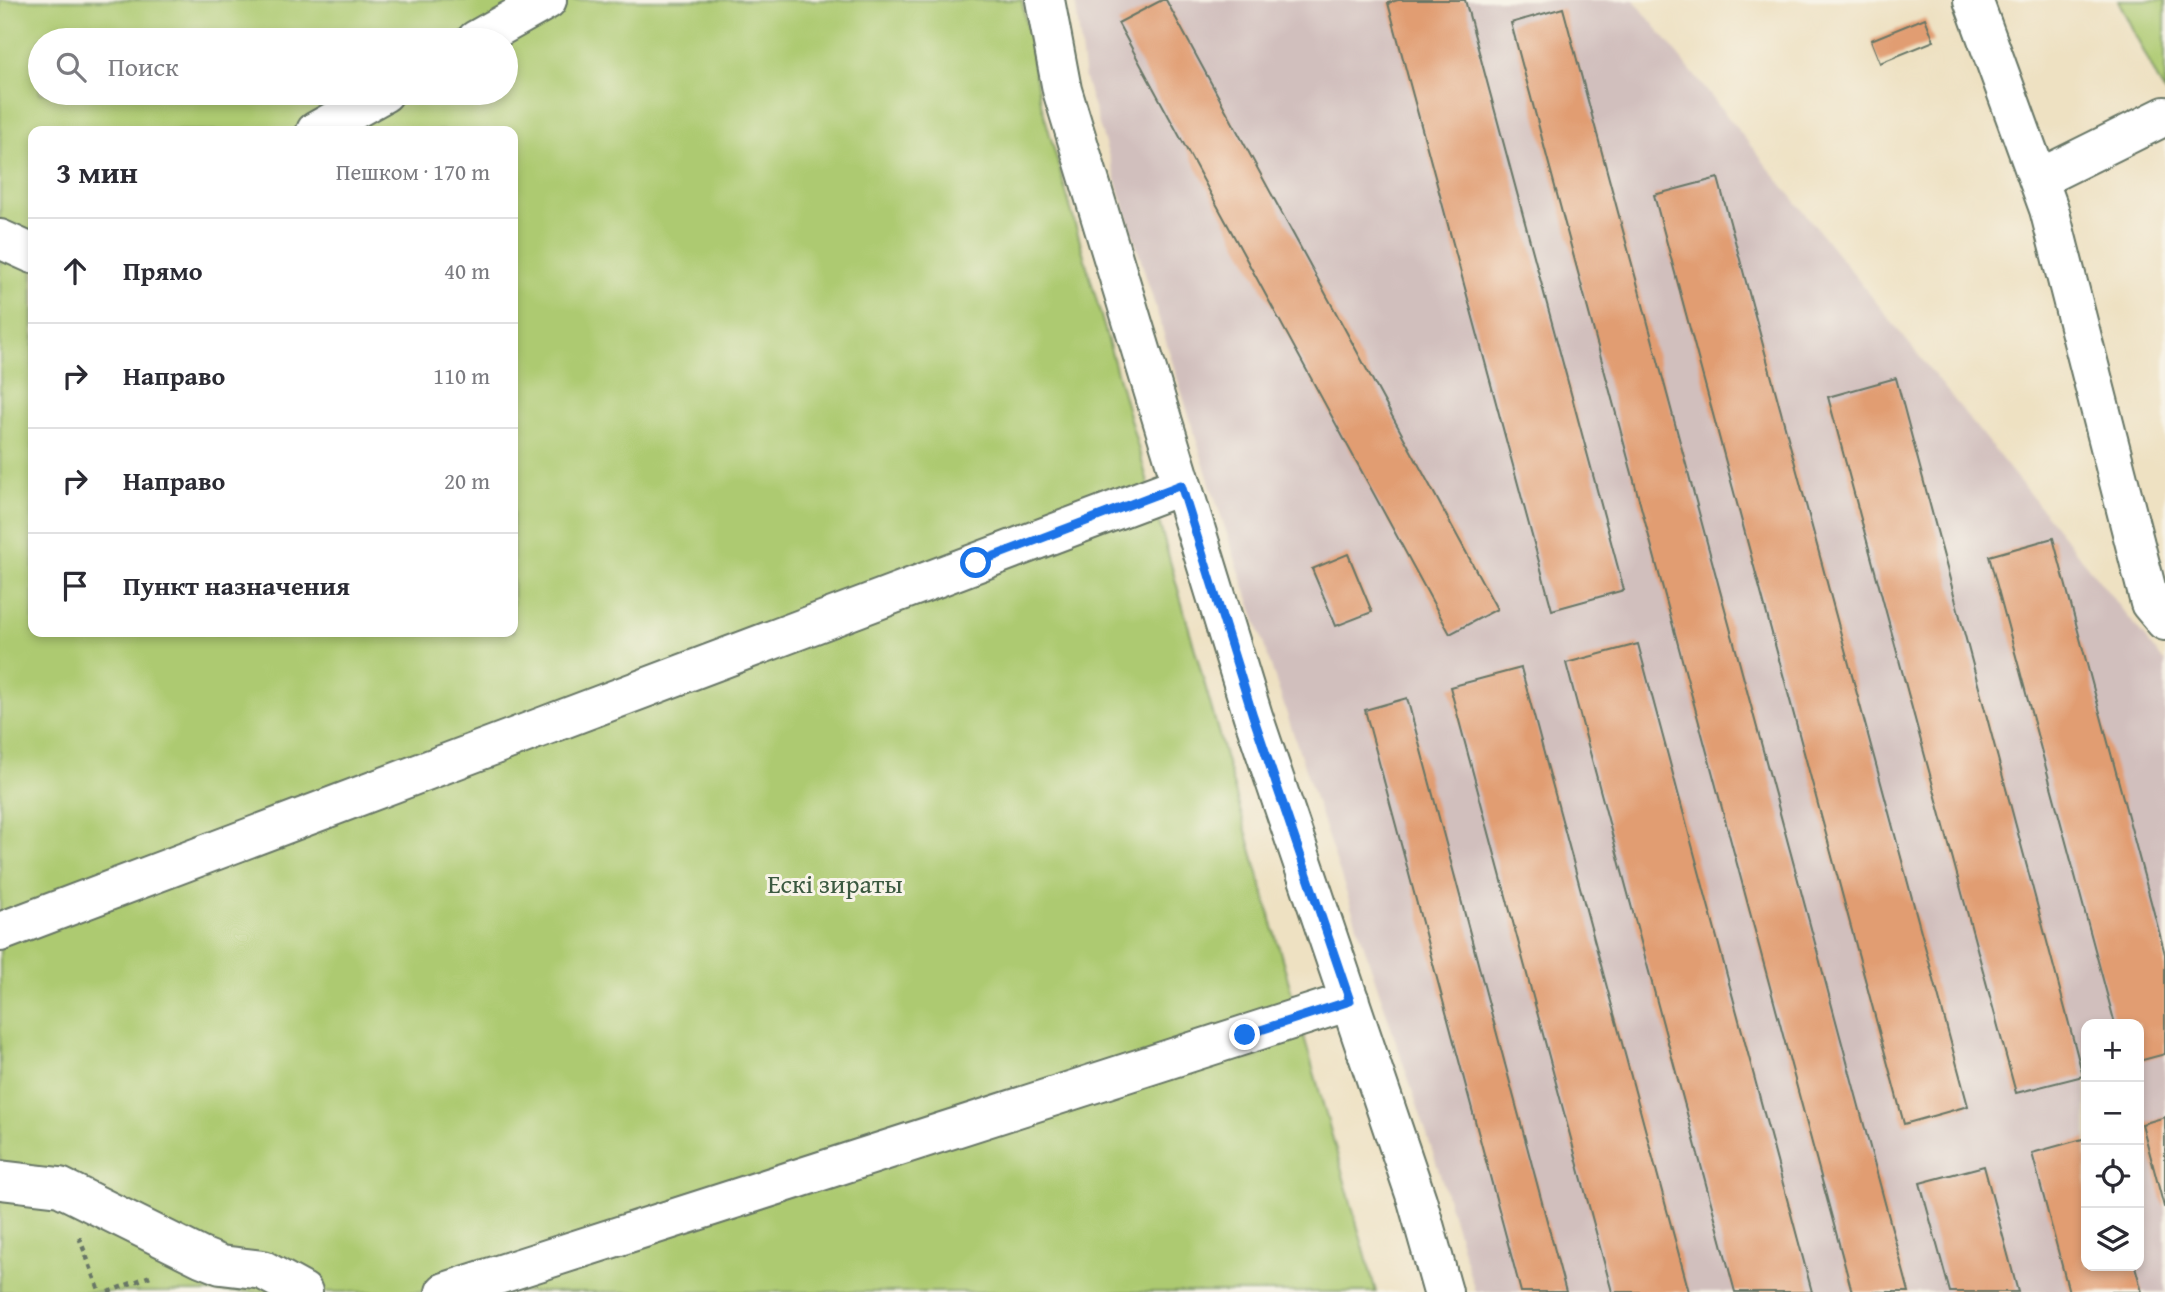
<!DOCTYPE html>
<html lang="ru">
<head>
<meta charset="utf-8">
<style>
	body { margin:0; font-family:"Gentium Book Plus",serif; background:#f7f7f7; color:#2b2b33 }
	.controls { position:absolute; right:21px; bottom:21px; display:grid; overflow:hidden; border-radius:14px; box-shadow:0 4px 10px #0003 }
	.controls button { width:63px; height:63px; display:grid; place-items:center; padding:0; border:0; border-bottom:2px solid #e1e1e2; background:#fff; color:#2b2b33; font:35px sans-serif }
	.stop { position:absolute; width:21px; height:21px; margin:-16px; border:5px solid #1a73e8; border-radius:50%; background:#fff }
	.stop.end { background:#1a73e8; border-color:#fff; box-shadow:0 2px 7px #0008 }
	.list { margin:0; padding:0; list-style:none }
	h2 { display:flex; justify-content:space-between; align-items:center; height:91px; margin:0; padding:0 28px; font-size:30px }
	h2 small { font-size:23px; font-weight:400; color:#7c7c81 }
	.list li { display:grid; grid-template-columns:46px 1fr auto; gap:21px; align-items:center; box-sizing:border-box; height:105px; padding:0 28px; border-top:2px solid #e1e1e2 }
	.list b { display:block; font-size:26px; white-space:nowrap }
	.list em { font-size:23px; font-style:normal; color:#7c7c81 }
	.icon { flex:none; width:38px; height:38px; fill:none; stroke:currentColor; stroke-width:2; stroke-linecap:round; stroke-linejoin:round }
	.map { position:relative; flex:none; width:2165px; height:1292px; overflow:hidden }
	.search { position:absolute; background:#fff; box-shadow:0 4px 10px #0003; left:28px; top:28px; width:490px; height:77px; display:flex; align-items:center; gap:18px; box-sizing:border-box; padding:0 24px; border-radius:38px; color:#7c7c81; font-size:26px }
	.panel { position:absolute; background:#fff; box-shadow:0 4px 10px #0003; left:28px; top:126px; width:490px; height:511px; border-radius:14px }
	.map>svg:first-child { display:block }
	.industrial { fill:#d1bfbd; fill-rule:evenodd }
	.green { fill:#adca71; stroke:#668452; stroke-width:2; fill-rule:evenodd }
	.building { fill:#e19d72 }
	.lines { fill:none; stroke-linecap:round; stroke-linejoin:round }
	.minor-casing { stroke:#677666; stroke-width:42 }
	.path { stroke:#677666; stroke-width:4.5; stroke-dasharray:5 5; stroke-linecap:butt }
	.minor { stroke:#fff; stroke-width:38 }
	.route { stroke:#1a73e8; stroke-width:9 }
	.labels { text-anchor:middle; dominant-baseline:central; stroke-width:6; stroke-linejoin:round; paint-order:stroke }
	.park-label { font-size:26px; fill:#3b5940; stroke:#f7f3e8 }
</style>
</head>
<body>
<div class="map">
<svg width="2165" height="1292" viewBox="0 0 2165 1292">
	<rect width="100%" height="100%" fill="#f7f3e8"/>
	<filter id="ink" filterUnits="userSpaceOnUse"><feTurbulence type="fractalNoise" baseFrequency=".0143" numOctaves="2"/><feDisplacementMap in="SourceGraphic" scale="14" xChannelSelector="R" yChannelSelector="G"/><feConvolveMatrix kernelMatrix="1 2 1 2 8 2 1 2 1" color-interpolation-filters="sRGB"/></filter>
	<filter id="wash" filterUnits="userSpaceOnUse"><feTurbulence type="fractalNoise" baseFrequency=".00686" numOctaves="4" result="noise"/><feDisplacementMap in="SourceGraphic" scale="28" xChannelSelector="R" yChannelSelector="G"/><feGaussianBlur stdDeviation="1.57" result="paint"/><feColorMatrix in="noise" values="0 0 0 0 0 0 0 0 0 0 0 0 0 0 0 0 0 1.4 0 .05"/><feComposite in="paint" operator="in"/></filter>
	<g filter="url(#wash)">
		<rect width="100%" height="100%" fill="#eee1c2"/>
		<path class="industrial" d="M1075,0H1634L2165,663V1292H1475L1442,1180L1206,471L1085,79ZM2086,1024H2139V1266H2086Z"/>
		<path class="green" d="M0,0H1022L1039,96L1376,1292H0ZM40,40H506V93H40ZM33,131H513V632H33Z
			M2118,0H2165V94Z"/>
		<g id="blocks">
			<path class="building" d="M1162,0H1166L1497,609L1450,634L1118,23Z
				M1398,0H1465L1624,590L1552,610L1388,3Z
				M1563,8L1909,1292H1852L1511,23Z
				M1925,18L1934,41L1880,63L1871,40Z
				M1718,178L1968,1106L1904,1124L1654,195Z
				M1896,378L2083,1076L2016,1093L1828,397Z
				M2053,538L2165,954V1054L2139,1061V1024H2115L1989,556Z
				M1348,554L1372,612L1336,626L1312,569Z
				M1638,644L1812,1292H1735L1566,663Z
				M1521,668L1689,1292H1612L1450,687Z
				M1407,698L1566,1292H1521L1365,710Z
				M2165,1117V1207H2164L2142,1124Z
				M2086,1138V1266H2135L2142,1292H2069L2032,1153Z
				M1984,1166L2018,1292H1950L1920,1183Z"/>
		</g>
	</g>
	<g filter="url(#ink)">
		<use href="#blocks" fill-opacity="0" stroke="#677666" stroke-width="2"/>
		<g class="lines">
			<g class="minor-casing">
				<path id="minor" d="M1045,0L1062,90L1182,485L1253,716L1417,1200L1443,1292
					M1973,0L2049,209L2150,603L2165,621
					M476,40L547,0
					M316,131L384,93
					M2038,179L2165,116
					M0,239L33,254
					M0,932L1182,485
					M0,1180L60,1187L201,1257L221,1265L263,1270L303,1292
					M445,1292L1350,1001"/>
			</g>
			<path class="path" d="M79,1237L100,1292
				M108,1292L153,1275"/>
			<use href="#minor" class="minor"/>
		</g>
	</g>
	<g class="lines" filter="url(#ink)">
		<path class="route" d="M976,563L1181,485L1253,716L1350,1001L1245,1035"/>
	</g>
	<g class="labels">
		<g class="park-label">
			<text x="835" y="883">Ескі зираты</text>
		</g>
	</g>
</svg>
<div class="controls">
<button>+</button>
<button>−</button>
<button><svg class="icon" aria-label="locate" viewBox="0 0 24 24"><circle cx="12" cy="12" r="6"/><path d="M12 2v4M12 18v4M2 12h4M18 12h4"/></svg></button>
<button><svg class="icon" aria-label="layers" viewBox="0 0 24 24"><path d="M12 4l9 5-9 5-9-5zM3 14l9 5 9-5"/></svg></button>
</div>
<div class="stop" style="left:976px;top:563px"></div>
<div class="stop end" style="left:1245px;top:1035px"></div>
<div class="search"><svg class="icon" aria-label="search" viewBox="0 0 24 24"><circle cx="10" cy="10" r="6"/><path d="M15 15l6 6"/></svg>Поиск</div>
<section class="panel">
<h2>3 мин<small>Пешком · 170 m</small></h2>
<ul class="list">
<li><svg class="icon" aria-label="ahead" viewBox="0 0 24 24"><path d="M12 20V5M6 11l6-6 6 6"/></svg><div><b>Прямо</b></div><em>40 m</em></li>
<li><svg class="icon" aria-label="right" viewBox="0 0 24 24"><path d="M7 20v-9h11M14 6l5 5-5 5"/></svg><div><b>Направо</b></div><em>110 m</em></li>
<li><svg class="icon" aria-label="right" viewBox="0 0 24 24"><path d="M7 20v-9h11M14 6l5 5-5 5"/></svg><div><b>Направо</b></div><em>20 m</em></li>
<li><svg class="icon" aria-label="arrive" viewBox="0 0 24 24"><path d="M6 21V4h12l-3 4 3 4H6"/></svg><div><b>Пункт назначения</b></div></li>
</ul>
</section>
</div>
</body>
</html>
